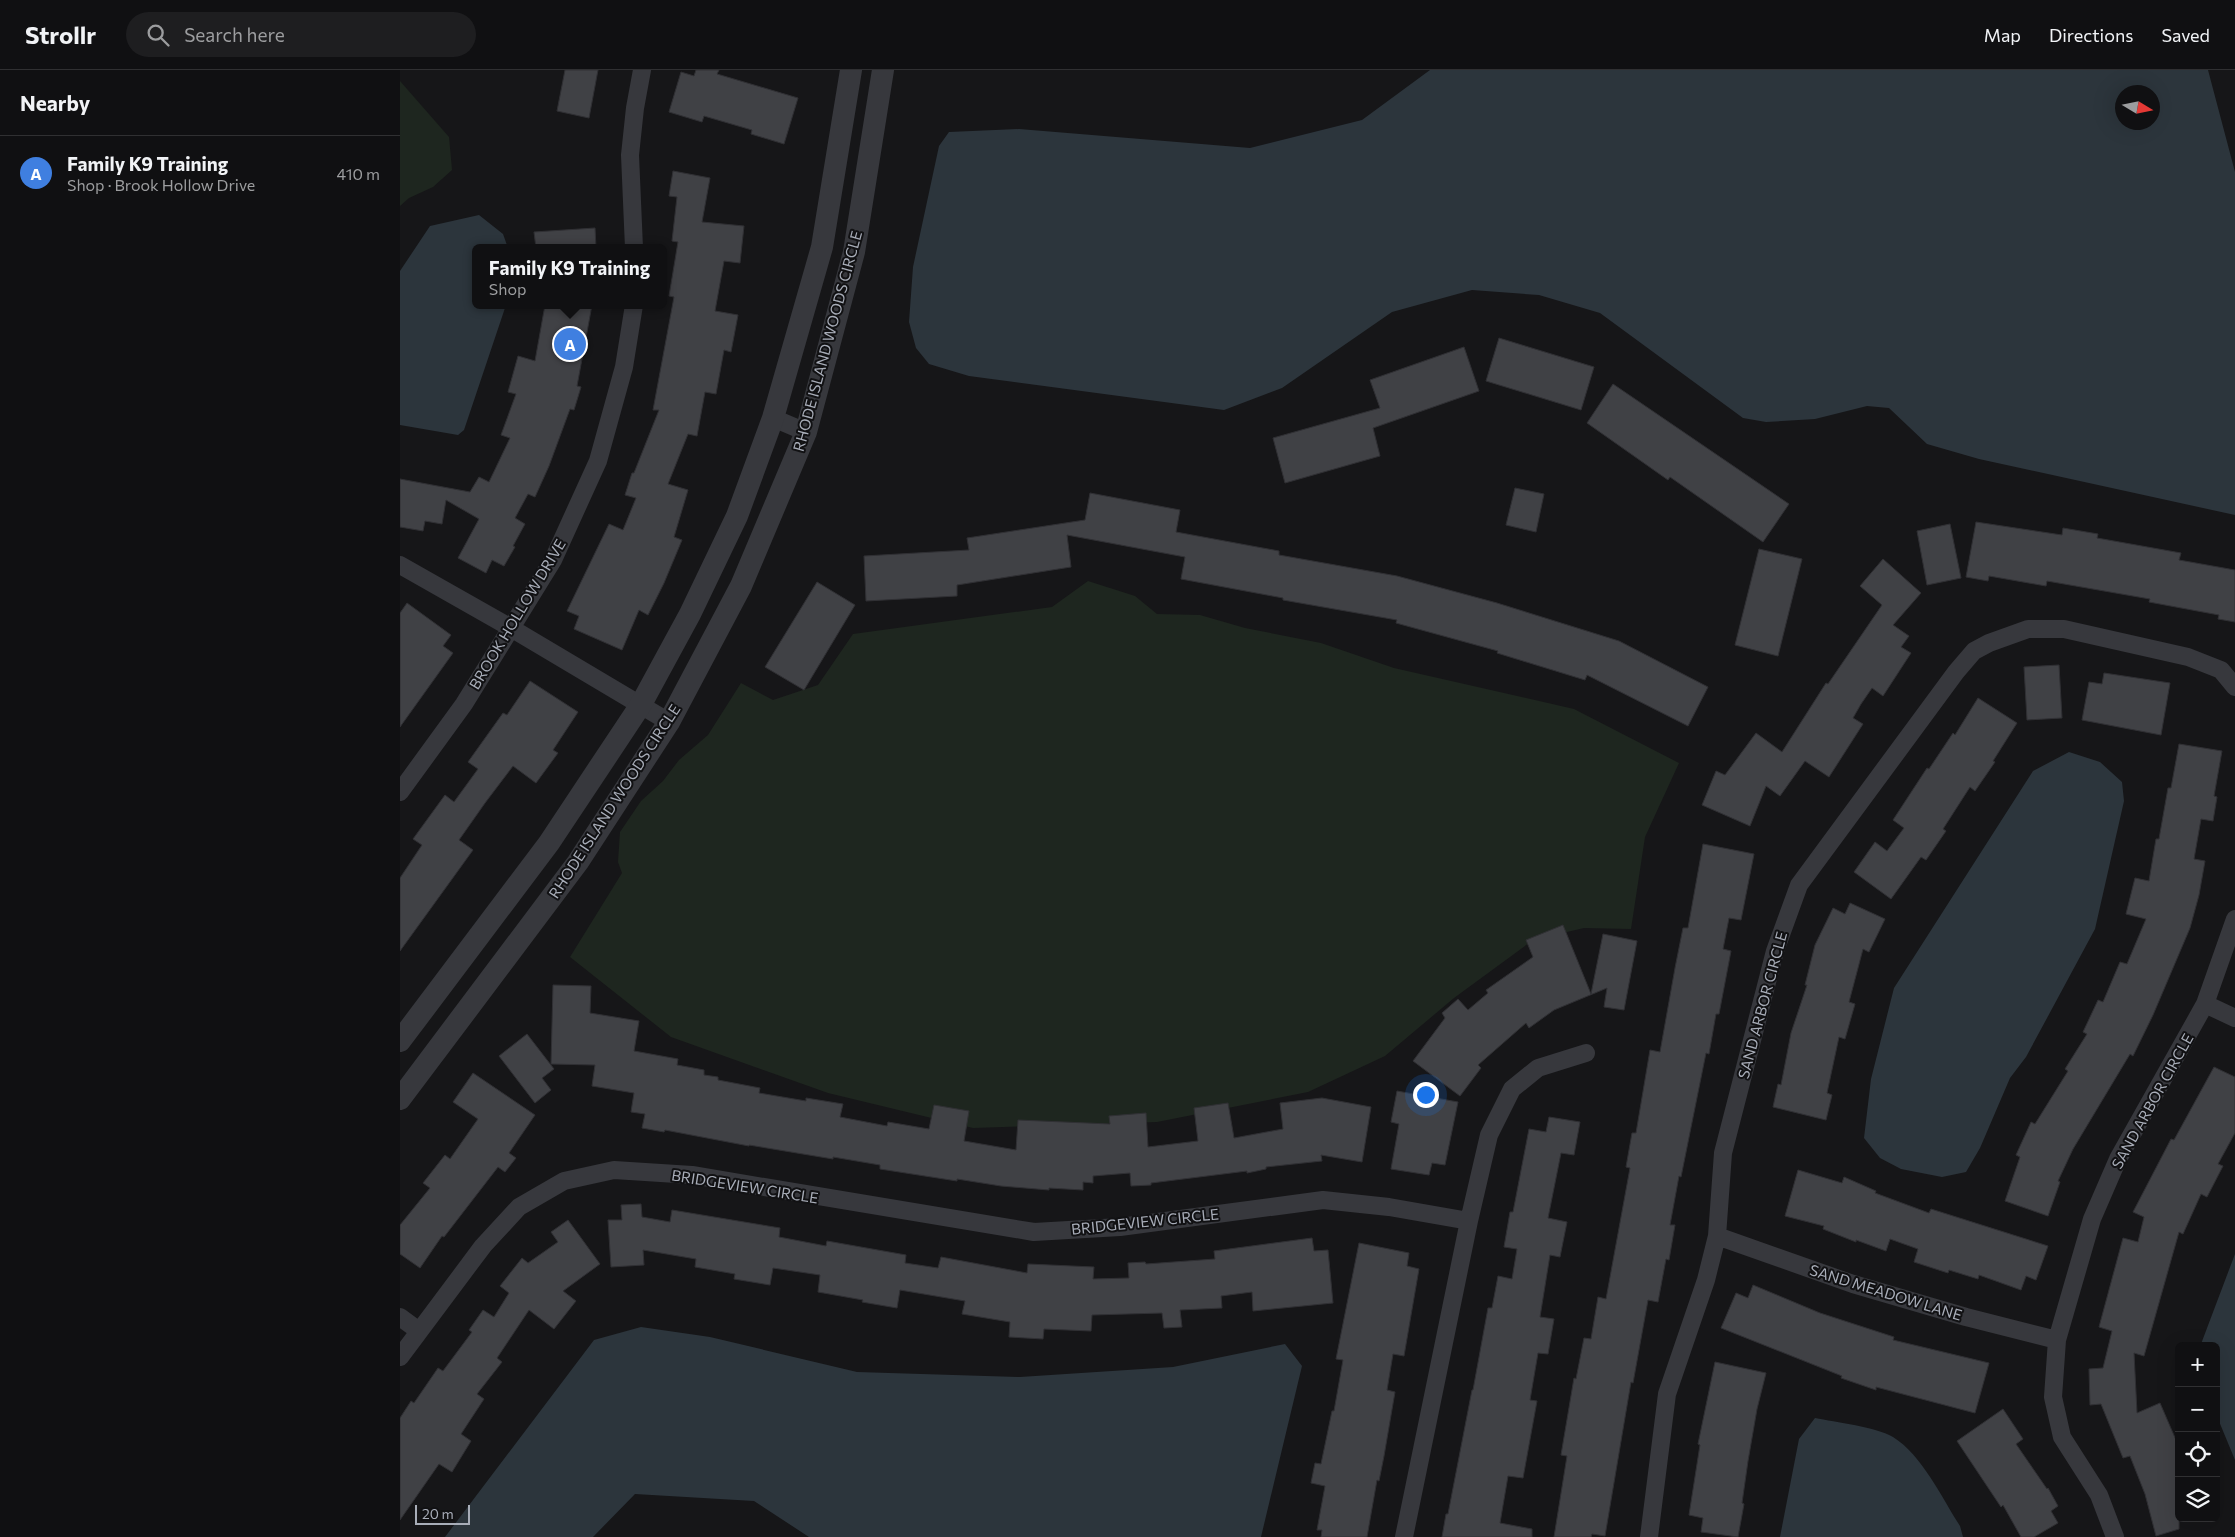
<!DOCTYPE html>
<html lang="en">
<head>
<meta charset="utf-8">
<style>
	body { margin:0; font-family:Commissioner,sans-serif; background:#1e1e20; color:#f1f3f6 }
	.controls { position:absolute; right:15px; bottom:15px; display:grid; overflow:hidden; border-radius:8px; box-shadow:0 5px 20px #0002 }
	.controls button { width:45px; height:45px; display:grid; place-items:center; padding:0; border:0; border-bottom:1px solid #303032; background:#101012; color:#f1f3f6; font:25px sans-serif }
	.compass { position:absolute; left:1715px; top:15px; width:45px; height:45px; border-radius:50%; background:#101012; box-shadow:0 5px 20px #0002; rotate:100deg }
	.scale { position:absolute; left:15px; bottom:12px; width:55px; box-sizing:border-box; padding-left:5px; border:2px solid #a8adb8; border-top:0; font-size:14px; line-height:18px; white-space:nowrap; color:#a8adb8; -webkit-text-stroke:4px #111113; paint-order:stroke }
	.you { position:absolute; left:1025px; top:1024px; width:18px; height:18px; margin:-12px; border:4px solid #fff; border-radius:50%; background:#1a73e8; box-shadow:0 0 0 8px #1a73e833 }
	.badge { display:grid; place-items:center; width:32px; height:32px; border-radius:50%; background:#f2b134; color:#fff; font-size:16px; font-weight:700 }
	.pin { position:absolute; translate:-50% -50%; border:2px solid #fff; box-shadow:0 1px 5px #0006 }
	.popup { position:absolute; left:72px; top:174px; width:195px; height:65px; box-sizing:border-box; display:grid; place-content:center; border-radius:8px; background:#101012; filter:drop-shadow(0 1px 4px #0005); font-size:16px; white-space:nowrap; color:#9c9d9f }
	.popup b { font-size:19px; color:#f1f3f6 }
	.popup::after { content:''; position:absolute; left:50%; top:100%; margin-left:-10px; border:10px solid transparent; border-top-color:#101012 }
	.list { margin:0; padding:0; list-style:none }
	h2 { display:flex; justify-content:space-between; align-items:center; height:65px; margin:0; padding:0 20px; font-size:21px }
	h2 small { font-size:16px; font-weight:400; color:#9c9d9f }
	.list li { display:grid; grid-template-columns:32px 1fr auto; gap:15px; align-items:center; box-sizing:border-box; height:75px; padding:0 20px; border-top:1px solid #303032 }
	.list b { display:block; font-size:19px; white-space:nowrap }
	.list p { margin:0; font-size:16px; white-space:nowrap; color:#9c9d9f }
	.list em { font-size:16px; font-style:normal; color:#9c9d9f }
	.icon { flex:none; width:28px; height:28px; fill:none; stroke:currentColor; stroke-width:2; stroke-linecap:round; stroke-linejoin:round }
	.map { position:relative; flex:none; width:1835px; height:1467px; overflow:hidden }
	header { display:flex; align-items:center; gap:30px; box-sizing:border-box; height:70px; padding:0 25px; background:#101012; border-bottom:1px solid #303032 }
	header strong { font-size:24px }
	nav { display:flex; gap:28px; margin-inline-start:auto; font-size:18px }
	.search { width:350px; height:45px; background:#1e1e20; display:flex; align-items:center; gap:12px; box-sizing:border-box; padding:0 18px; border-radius:28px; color:#9c9d9f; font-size:19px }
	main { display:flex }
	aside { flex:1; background:#101012 }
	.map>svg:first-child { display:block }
	.green { fill:#1e261f }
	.water { fill:#2c353c; fill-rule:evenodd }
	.building { fill:#404145; stroke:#303034 }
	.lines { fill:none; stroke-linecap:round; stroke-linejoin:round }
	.minor { stroke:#37383d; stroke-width:18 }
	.tertiary { stroke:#37383d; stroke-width:22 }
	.labels { text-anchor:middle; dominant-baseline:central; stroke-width:4; stroke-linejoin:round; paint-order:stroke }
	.street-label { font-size:15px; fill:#a8adb8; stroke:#111113 }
</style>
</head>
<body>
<header>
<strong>Strollr</strong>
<div class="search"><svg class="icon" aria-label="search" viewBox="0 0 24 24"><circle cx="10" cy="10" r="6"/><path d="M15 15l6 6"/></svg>Search here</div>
<nav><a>Map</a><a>Directions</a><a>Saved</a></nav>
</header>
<main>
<aside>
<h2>Nearby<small></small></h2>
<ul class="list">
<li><span class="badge" style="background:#3f7fe0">A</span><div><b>Family K9 Training</b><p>Shop · Brook Hollow Drive</p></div><em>410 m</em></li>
</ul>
</aside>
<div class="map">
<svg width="1835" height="1467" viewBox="0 0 1835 1467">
	<rect width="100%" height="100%" fill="#161618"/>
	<path class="green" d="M0,11L49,67L52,100L33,117L9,128L0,136Z
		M688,511L735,526L757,544L800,545L845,558L921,573L994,598L1174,639L1279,693L1245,767L1231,859L1184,858L1133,870L1054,928L985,986L908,1022L757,1052L573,1058L428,1023L271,967L170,887L222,803L218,792L220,762L241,731L263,711L279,690L308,665L341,613L373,630L418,615L453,564L652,537Z"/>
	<path class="water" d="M1030,0H1808L1835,102V445L1579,389L1527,374L1489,338L1467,336L1415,349L1366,352L1343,348L1200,243L1139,225L1072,220L992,242L882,318L824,340L569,306L529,294L516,278L509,252L513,197L539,76L549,62L619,59L850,78L962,50ZM1752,22V52H1722V22Z
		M79,145L103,164L108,178H76V235H106L64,360L58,365L0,355V201L30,156Z
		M1669,682L1700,692L1722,712L1724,731L1695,859L1626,987L1610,1008L1580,1078L1566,1102L1542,1107L1501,1099L1480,1088L1464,1068L1471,1009L1494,918L1633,701Z
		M1835,1184V1390L1816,1344V1276H1801V1274Z
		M241,1257L310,1267L457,1302L620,1307L773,1297L885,1274L902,1296L861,1467H409L354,1431L235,1424L193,1467H45L194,1270Z
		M1415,1348C1435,1352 1477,1357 1493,1367C1522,1385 1542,1428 1560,1456L1563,1467H1380L1399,1369Z"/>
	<path class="building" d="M165,0H198L189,48L157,41Z
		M296,0H319L317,4L398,28L384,74L351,64L352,60L304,46L302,52L269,42L281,2L294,6Z
		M273,101L310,108L302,152L344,156L340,193L324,191L315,241L338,245L331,282L324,280L316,324L305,322L297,366L288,364L268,414L288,420L274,467L282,470L264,513L248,545L239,540L222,580L174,559L179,546L167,541L209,454L223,460L236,428L225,425L232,403H234L259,340H253L274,227L269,226L278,172L272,171L277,127L269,126Z
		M195,158L196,178H136L134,162Z
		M145,235H192L177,316L181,317L174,340L170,339L149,396L135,427L128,424L115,448L125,454L113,476L115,477L104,496L92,490L86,503L58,488L79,449L46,430L42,454L25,451L23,461L0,457V409L70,422L79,407L89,412L110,368L101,365L116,324L108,322L118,286L135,291Z
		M1099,268L1194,297L1181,340L1086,311Z
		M1064,277L1079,321L973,358L980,386L885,413L873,368L980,338L970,310Z
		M1213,314L1389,434L1363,472L1270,407L1268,410L1187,353Z
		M1115,418L1144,424L1136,462L1106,455Z
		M690,423L780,440L776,462L879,481V485L997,506L1097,533L1219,571L1308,617L1288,656L1187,605L1185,610L1097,583L1098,581L996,553L997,550L883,530V528L781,509L785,487L667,465L671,497L557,515V526L466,531L464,486L569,480L567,468L685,450Z
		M1576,452L1662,465L1663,458L1698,464L1697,468L1781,483L1779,490L1835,500V552L1818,549L1819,545L1749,532L1750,529L1647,511L1646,516L1589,506L1588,511L1566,507Z
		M1550,454L1561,508L1527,515L1517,461Z
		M1359,479L1402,489L1378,586L1335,575Z
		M1483,489L1521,523L1493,555L1509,566L1501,577L1511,583L1483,626L1472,618L1461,634L1453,648L1463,654L1429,707L1405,691L1380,726L1366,716L1350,756L1302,735L1316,701L1325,705L1356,663L1382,682L1426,613L1428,614L1482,535L1460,516Z
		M417,512L455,535L404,620L365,597Z
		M7,533L51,565L43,576L53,583L0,657V543Z
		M1659,595L1662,648L1627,650L1624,597Z
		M1704,603L1770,613L1761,665L1682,650L1689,612L1702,614Z
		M130,611L178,642L153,680L158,683L136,713L113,696L85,733L59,770L73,780L0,881V808L22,775L13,769L45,725L54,732L78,699L68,692L103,643L107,645Z
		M1578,628L1617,653L1593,691L1595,692L1575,721L1570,717L1543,759L1546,761L1526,790L1521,787L1491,829L1454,802L1475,772L1487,781L1504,758L1493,750L1527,698L1529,699L1553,663L1555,665Z
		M1779,674L1822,681L1814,726L1817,727L1813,751L1801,749L1794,789L1805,791L1799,825L1790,858L1753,945L1733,986L1730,984L1673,1079L1658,1111L1660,1112L1648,1146L1605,1131L1620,1087L1616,1085L1631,1052L1635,1054L1668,1001L1665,999L1687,964L1683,962L1698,930L1703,932L1720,892L1727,894L1746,849L1726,844L1735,808L1749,811L1756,769H1759L1768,718H1771Z
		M1303,774L1354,784L1341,850L1329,848L1323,879L1331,881L1319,944H1316L1309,984L1306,983L1281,1107L1279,1106L1270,1155H1275L1269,1190L1266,1189L1258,1232L1248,1230L1233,1313L1231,1312L1205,1466L1192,1464L1191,1467H1154L1167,1386L1161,1385L1174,1308L1176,1309L1184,1268L1191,1269L1198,1227L1206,1229L1230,1098L1226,1097L1232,1063H1236L1250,980L1260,982L1275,898L1283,858H1288Z
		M1450,833L1485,849L1469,882L1463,879L1449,932L1455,934L1445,969L1439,967L1427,1023L1432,1025L1426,1050L1373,1037L1378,1014L1381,1015L1391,963L1407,915H1405L1415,875L1433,838L1445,844Z
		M1163,855L1191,924L1203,864L1237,871L1224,940L1204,937L1207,918L1154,940L1129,958L1126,953L1078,995L1081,998L1060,1026L1013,991L1045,948L1042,943L1058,929L1068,940L1088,923L1086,920L1133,887L1126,870Z
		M153,915L191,916L190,943L239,951L234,981L278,989L277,995L304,1000V1005L318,1007V1010L360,1018L359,1023L406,1031V1028L443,1034L440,1047L487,1056L488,1052L529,1059L534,1035L569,1041L564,1071L616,1080L618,1050L710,1054L709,1046L746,1043L748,1077L798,1071L794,1038L828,1033L834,1068L883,1059L880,1033L922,1028L971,1037L962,1092L921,1085L922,1091L866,1097V1099L847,1103V1101L751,1113V1115L731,1116L730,1103L693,1106V1113L683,1112V1120L649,1118V1120L601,1116L557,1109V1111L480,1099V1095L433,1087V1089L349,1075V1076L265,1060L264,1062L242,1058L245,1044L231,1042L234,1023L192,1016L195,995L151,994Z
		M127,964L154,999L142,1008L151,1020L135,1033L99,986Z
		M1814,997L1835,1007V1063L1818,1094L1823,1096L1807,1127L1801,1124L1783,1164L1779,1162L1744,1286L1734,1283L1737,1343L1760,1333L1779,1377V1459L1756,1466L1745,1424L1730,1386L1723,1388L1701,1334L1690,1335L1689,1299L1703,1298L1712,1261L1699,1257L1723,1168L1738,1172L1744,1147L1733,1142L1771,1069L1774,1070Z
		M73,1003L135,1045L109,1083L116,1088L105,1102L98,1097L44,1167L42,1166L20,1198L0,1184V1155L30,1118L23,1113L45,1085L50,1089L78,1049L53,1032Z
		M997,1021L1058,1032L1045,1095L1032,1093L1029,1105L991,1099L999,1054L991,1052Z
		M1149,1047L1180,1052L1174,1085L1161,1083L1148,1148L1167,1152L1160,1187L1150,1185L1140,1247L1154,1249L1148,1284L1138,1283L1130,1330L1137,1331L1123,1408L1108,1406L1100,1453L1132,1459V1467H1042L1046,1444H1048L1072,1320H1073L1088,1238H1092L1098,1206L1112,1209L1117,1179L1104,1177L1110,1142H1113L1129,1059L1146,1062Z
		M1398,1100L1442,1113L1444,1107L1476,1121L1475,1123L1529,1143L1531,1139L1648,1176L1636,1210L1626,1206L1621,1220L1579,1205L1578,1209L1549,1200L1548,1203L1514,1192L1518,1179L1490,1169L1486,1181L1456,1170V1172L1423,1159L1424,1156L1385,1146Z
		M241,1134L242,1147L270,1152L272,1140L380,1158L379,1167L426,1176L427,1171L506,1185L505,1193L538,1198L541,1187L627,1203L628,1194L694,1197L693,1209L729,1208L728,1193L745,1192L746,1194L815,1189L814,1181L912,1168L914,1181L928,1180L933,1233L853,1241L852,1222L821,1226L822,1238L780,1240L782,1257L764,1258L762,1243L692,1245L691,1261L644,1259L643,1269L609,1267L610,1252L562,1244L565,1231L500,1220L497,1238L462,1232L463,1230L418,1222L420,1205L373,1198L370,1215L334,1209L335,1204L295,1197L296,1189L243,1180L244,1195L211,1197L208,1150H222L221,1135Z
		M168,1150L200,1194L163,1221L176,1231L154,1259L129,1240L97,1288L102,1292L77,1324L84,1329L61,1364L71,1371L52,1402L39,1394L0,1450V1348L11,1331L14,1333L38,1298L43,1301L72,1262L69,1260L83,1240L94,1247L109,1223L100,1216L122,1188L128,1193L158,1172L151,1162Z
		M959,1173L1009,1183L1007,1196L1019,1199L1004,1286L993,1284L987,1320L995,1322L984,1386L979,1411L977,1410L967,1467H921L922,1460H917L925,1416L911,1413L915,1393L921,1394L932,1341H934L943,1290L936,1289Z
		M1353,1215L1420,1243L1494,1267L1493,1270L1589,1293L1575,1343L1476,1317V1320L1441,1308L1442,1306L1321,1258L1336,1223L1348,1228Z
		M1315,1292L1366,1303L1357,1339L1348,1391L1342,1433L1344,1434L1338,1467L1301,1462L1303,1448L1289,1445L1300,1375L1298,1374Z
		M1603,1339L1623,1369L1616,1374L1647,1419L1648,1418L1658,1436L1651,1441L1658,1453L1634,1467H1621L1603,1435L1601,1437L1557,1371Z"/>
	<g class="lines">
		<path class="minor" d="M234,178L230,85L235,38L242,0
			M373,348L406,362
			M0,495L111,558L269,652
			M0,722L64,634L153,490L198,391L224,297L234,235
			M1805,934L1835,948
			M1317,1166L1453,1214L1566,1247L1657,1270
			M0,1247L19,1261
			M0,1287L83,1176L119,1137L164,1111L214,1100L292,1105L634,1162L720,1157L923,1130L989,1137L1069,1151
			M1004,1467L1069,1151L1089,1065L1112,1019L1138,998L1186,983
			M1249,1467L1267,1324L1306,1210L1317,1166L1323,1083L1375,881L1399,815L1556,602L1574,581L1589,573L1628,559H1664L1788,587L1821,600L1835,617
			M1715,1467L1699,1425L1662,1367L1653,1327L1657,1270L1692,1149L1718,1089L1805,934L1835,849"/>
		<path class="tertiary" d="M0,971L149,773L240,636L290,544L337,446L373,348L422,177L451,0
			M0,1029L178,792L269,652L341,516L406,362L454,182L483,0"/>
	</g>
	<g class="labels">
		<g class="street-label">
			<text transform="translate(427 271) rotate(-75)">RHODE ISLAND WOODS CIRCLE</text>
			<text transform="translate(117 544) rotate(-59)">BROOK HOLLOW DRIVE</text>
			<text transform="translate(214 731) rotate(-57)">RHODE ISLAND WOODS CIRCLE</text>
			<text transform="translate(1362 935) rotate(-75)">SAND ARBOR CIRCLE</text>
			<text transform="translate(1752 1031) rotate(-61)">SAND ARBOR CIRCLE</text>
			<text transform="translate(345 1116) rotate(9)">BRIDGEVIEW CIRCLE</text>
			<text transform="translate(745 1151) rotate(-6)">BRIDGEVIEW CIRCLE</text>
			<text transform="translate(1486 1222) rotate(17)">SAND MEADOW LANE</text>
		</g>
	</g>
</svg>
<div class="controls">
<button>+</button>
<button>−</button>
<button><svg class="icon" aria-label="locate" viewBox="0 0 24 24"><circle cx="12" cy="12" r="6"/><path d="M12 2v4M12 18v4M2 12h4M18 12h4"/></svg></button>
<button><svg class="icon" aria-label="layers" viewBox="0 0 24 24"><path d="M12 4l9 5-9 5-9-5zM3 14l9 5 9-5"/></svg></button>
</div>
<svg class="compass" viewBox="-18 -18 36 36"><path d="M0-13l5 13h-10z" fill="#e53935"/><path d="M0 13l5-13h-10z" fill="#9c9d9f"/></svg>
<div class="scale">20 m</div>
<div class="you"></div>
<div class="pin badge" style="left:170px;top:274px;background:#3f7fe0">A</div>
<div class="popup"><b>Family K9 Training</b>Shop</div>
</div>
</main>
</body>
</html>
